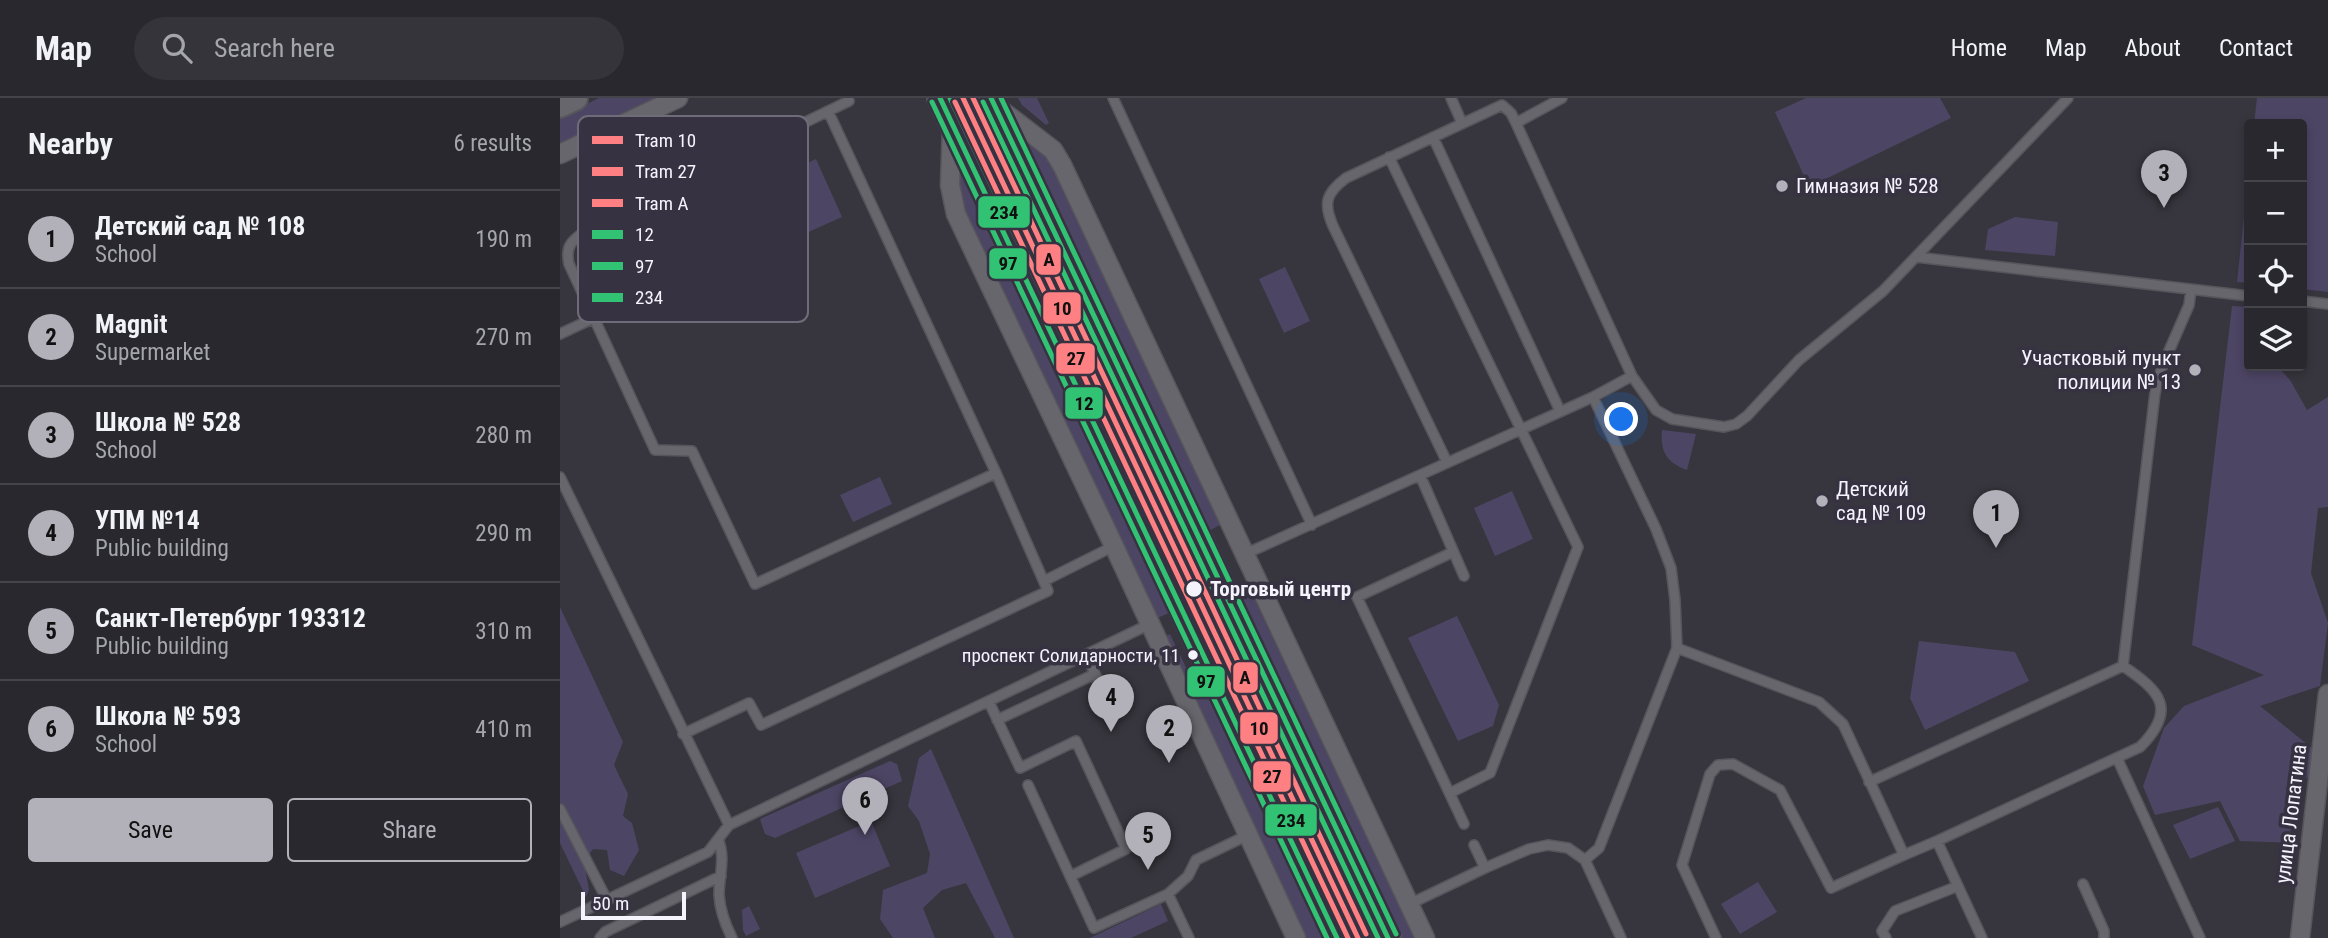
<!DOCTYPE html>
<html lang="en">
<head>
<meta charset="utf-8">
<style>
	body { margin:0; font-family:"Roboto Condensed",sans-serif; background:#35343a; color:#f1f3f6 }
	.controls { position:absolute; right:21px; top:21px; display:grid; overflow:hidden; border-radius:7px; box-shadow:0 4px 10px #0003 }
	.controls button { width:63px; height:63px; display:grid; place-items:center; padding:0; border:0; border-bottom:2px solid #45444a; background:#29282e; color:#f1f3f6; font:35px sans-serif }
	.scale { position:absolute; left:21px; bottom:18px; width:105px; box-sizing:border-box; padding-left:7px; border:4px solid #f5f3fc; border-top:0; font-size:19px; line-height:24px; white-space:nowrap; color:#f5f3fc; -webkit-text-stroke:5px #363241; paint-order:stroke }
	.you { position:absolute; left:1062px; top:322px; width:24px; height:24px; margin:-18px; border:5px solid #fff; border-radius:50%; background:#1a73e8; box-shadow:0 0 0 10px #1a73e833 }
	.badge { display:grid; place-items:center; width:46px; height:46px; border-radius:50%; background:#b2b1ba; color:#111; font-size:23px; font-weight:700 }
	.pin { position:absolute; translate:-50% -58px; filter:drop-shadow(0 2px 4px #0008) }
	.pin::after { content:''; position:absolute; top:37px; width:24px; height:21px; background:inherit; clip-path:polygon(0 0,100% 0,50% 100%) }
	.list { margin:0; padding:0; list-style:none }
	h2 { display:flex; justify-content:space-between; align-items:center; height:91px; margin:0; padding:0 28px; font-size:30px }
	h2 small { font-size:23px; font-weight:400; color:#a5a6aa }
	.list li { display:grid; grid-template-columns:46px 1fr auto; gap:21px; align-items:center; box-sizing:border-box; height:98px; padding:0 28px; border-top:2px solid #45444a }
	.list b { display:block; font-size:26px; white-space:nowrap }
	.list p { margin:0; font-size:23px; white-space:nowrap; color:#a5a6aa }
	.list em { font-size:23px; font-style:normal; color:#a5a6aa }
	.actions { display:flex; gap:14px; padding:21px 28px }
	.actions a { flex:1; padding:16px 0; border:2px solid #b2b1ba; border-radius:7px; text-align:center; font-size:24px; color:#b2b1ba }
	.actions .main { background:#b2b1ba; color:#111 }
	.icon { flex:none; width:38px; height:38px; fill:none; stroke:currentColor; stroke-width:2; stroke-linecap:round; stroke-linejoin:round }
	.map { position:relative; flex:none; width:1768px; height:840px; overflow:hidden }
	header { display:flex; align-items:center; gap:42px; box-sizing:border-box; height:98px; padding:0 35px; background:#29282e; border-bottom:2px solid #45444a }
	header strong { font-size:33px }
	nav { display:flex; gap:38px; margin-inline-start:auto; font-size:24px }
	.search { width:490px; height:63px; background:#35343a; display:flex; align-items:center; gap:18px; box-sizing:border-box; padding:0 24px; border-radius:38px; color:#a5a6aa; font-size:26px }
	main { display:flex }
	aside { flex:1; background:#29282e }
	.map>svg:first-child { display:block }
	.green { fill:#4d4564 }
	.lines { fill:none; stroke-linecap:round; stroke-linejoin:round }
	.service-casing { stroke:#57555c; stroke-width:12 }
	.minor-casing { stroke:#57555c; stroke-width:21 }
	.secondary-casing { stroke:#57555c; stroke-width:28 }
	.service { stroke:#67666c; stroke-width:9 }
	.minor { stroke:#67666c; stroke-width:18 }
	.secondary { stroke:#67666c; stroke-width:24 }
	.bus-1-casing { stroke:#363241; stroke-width:10 }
	.bus-2-casing { stroke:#363241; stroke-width:10 }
	.bus-3-casing { stroke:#363241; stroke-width:10 }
	.bus-1 { stroke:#32c273; stroke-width:5 }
	.bus-2 { stroke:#32c273; stroke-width:5 }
	.bus-3 { stroke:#32c273; stroke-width:5 }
	.tram-1-casing { stroke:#363241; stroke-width:10 }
	.tram-2-casing { stroke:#363241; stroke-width:10 }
	.tram-3-casing { stroke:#363241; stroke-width:10 }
	.tram-1 { stroke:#ff8082; stroke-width:5 }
	.tram-2 { stroke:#ff8082; stroke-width:5 }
	.tram-3 { stroke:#ff8082; stroke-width:5 }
	.poi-dot { fill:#b2b1ba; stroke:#363241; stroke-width:2.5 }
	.stop-dot { fill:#f5f3fc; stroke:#363241; stroke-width:2.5 }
	.labels { text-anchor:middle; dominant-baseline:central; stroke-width:7; stroke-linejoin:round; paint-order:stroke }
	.bus-label { font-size:19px; fill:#f5f3fc; stroke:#363241; text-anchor:end }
	.poi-label { font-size:21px; fill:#f5f3fc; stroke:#363241; text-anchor:start }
	.stop-label { font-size:21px; font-weight:bold; fill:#f5f3fc; stroke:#363241; text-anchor:start }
	.street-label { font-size:21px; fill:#f5f3fc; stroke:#363241 }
	.key { fill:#363241; stroke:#6f6c79; stroke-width:2 }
	.key-label { font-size:19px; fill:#f5f3fc }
	.line-badge { stroke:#363241; stroke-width:2.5 }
	.pale-badge-label { font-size:19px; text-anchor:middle; font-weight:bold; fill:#111 }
</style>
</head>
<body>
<header>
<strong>Map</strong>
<div class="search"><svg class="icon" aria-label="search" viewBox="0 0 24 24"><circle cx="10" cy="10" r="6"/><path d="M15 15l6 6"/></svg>Search here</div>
<nav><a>Home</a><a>Map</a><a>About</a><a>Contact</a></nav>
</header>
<main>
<aside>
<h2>Nearby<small>6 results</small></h2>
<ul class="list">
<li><span class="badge">1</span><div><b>Детский сад № 108</b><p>School</p></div><em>190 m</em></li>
<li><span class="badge">2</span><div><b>Magnit</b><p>Supermarket</p></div><em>270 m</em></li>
<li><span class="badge">3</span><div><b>Школа № 528</b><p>School</p></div><em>280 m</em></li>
<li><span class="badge">4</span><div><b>УПМ №14</b><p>Public building</p></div><em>290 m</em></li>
<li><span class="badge">5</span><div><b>Санкт-Петербург 193312</b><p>Public building</p></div><em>310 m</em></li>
<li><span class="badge">6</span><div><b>Школа № 593</b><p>School</p></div><em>410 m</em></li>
</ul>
<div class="actions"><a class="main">Save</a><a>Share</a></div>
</aside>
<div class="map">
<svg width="1768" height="840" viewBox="0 0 1768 840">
	<rect width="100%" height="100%" fill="#37363e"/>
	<path class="green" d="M39,0H101L0,47V19Z
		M458,0H477L489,25L486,27L462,7Z
		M1246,0H1380L1391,20L1249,89L1215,14Z
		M1697,0H1768V194L1742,191V26H1694Z
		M470,45L488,59L660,427L647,434L466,48Z
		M256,61L282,119L224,145L197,88Z
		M1689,72V185L1677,184Z
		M399,77L404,79L609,515L595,521L403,114L397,78Z
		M1455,119L1498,124L1495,158L1425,152L1428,131Z
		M725,169L750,223L724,235L699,181Z
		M1672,208L1689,209V268H1717L1730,282L1747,312L1768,299V409L1758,410L1751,475L1768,525L1760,588L1700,608L1753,651L1749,678L1726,693L1732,745L1680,743L1660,703L1595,717L1583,688L1604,630L1624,608L1704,577L1632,547Z
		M1102,332L1136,336L1127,372C1107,365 1100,354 1102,332Z
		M320,379L332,406L293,424L280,397Z
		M952,393L973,441L935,458L914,410Z
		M690,492L854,840H838L677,499Z
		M0,509L63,644L54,667L68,696L63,718L72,725L79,752L64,778L50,772L47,752L33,751L24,764L29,792L26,799L0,745Z
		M897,518L939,607L933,628L898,643L848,540Z
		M610,536L632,582L639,579L763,840H745L603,539Z
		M1359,543L1455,554L1469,583L1365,632L1350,600Z
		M371,651L454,840H435L406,785L382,792L363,810L375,840H333L320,821L323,792L367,775L370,756L359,723L348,708L359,660Z
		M330,663L337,666L342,683L215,740L205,736L200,721Z
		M1658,709L1675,743L1630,761L1613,727Z
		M311,723L330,768L255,800L236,755Z
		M1198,784L1217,814L1180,836L1161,806Z
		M601,806L608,823L571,840H530Z
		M189,808L200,831L186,838L183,832L182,812Z"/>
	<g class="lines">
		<g class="service-casing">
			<path id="service" d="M553,0L752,427
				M891,0L902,25
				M289,3L31,128C16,141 4,144 9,166L95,352L132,353L195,486L436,375
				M873,39L1000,313
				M829,59L1018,449L930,675L890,695
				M1356,159L1689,198
				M1742,203L1768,206
				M0,236L34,220
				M1072,278L1096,312L1112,321L1164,329L1176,326L1187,318L1239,262L1323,193L1508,0
				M887,364L773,128C763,105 766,95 786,80L942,7L951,15L956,25
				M860,377L904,478
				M0,379L169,727
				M893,454L797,499L904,726
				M685,456L1033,299L1072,278L956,25L1002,0
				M484,483L554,448
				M1117,550L1259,604L1283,626L1344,757L1377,743L1422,840
				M526,556L547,602
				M429,604L460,670L516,643L566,751L511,778
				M437,622L535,576
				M123,636L189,605L201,627L488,493L436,375L268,13
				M1557,660L1640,840
				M1309,684L1563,568L1595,295L1602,269L1629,207L1631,192
				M468,687L534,830L608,796L628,778L636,762L690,736
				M0,711L47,802
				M158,741C166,760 159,777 159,797C160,812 165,826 172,840
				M1377,743L1580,649C1618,611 1600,593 1563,568
				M1025,762L1039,750L1117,550L1115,502L1111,470L1096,431L1033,299
				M925,770L969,751L988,747L1008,750L1025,762L1061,840
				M1523,786L1544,833V840
				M608,796L629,840
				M858,802L925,770L914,747
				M0,824L148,754L169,727L590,526
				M40,840L45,834L161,778
				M1156,840L1122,767L1150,676L1158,667L1173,666L1220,692L1271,790L1344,757
				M1326,840L1322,833L1335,813L1398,788"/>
		</g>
		<g class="minor-casing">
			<path id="minor" d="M437,9L493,52L502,67L865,840
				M392,29L390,87L396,116L554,448L736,840
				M0,56L118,0
				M1740,840L1768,596"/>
		</g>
		<g class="secondary-casing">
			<path id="secondary" d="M380,0L777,840
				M431,0L828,840
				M0,7L15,0"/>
		</g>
		<use href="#service" class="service"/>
		<use href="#minor" class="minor"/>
		<use href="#secondary" class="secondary"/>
		<g class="bus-1-casing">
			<path id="bus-1" d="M380,0L777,840
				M431,0L828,840"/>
		</g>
		<g class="bus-2-casing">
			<path id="bus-2" d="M372,4L767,840
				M423,4L818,840"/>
		</g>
		<g class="bus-3-casing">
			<path id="bus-3" d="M390,0L785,836
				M441,0L836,836"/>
		</g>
		<use href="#bus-1" class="bus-1"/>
		<use href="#bus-2" class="bus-2"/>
		<use href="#bus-3" class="bus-3"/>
		<g class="tram-1-casing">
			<path id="tram-1" d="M403,0L798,840"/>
		</g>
		<g class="tram-2-casing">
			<path id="tram-2" d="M395,4L788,840"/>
		</g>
		<g class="tram-3-casing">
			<path id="tram-3" d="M413,0L806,836"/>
		</g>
		<use href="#tram-1" class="tram-1"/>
		<use href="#tram-2" class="tram-2"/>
		<use href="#tram-3" class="tram-3"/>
	</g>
	<g class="poi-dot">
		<circle cx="1222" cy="88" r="7"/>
		<circle cx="1635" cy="272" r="7"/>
		<circle cx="1262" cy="403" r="7"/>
	</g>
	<g class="stop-dot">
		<circle cx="634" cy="491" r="9"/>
		<circle cx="633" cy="557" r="6"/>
	</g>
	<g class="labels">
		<g class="bus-label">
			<text x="620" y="557">проспект Солидарности, 11</text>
		</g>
		<g class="poi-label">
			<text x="1236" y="88">Гимназия № 528</text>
			<text x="1621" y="260" text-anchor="end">Участковый пункт<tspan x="1621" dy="24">полиции № 13</tspan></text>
			<text x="1276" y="391">Детский<tspan x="1276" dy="24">сад № 109</tspan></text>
		</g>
		<g class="stop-label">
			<text x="650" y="491">Торговый центр</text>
		</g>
		<g class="street-label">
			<text transform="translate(1731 716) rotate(-83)">улица Лопатина</text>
		</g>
	</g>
	<rect x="18" y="18" width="230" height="206" rx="10" class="key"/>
	<rect x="32" y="38" width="31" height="8" fill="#ff8082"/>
	<rect x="32" y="69" width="31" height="9" fill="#ff8082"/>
	<rect x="32" y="101" width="31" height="8" fill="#ff8082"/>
	<rect x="32" y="132" width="31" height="9" fill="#32c273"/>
	<rect x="32" y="164" width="31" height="8" fill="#32c273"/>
	<rect x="32" y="195" width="31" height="9" fill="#32c273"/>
	<g class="key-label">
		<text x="75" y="49">Tram 10</text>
		<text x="75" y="80">Tram 27</text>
		<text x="75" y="112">Tram А</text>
		<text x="75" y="143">12</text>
		<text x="75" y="175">97</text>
		<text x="75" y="206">234</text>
	</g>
	<g class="line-badge">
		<rect x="417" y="97" width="54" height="34" rx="7" fill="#32c273"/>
		<rect x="475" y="145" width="27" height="33" rx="7" fill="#ff8082"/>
		<rect x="428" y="149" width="40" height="33" rx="7" fill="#32c273"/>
		<rect x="482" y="193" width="40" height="34" rx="7" fill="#ff8082"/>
		<rect x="495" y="244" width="41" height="33" rx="7" fill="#ff8082"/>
		<rect x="504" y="288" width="40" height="34" rx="7" fill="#32c273"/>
		<rect x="672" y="563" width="27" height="33" rx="7" fill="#ff8082"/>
		<rect x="626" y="567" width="40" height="33" rx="7" fill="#32c273"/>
		<rect x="679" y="613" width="40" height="34" rx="7" fill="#ff8082"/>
		<rect x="692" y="662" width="40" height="33" rx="7" fill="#ff8082"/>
		<rect x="704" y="705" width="54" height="34" rx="7" fill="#32c273"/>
	</g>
	<g class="pale-badge-label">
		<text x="444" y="121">234</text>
		<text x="489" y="168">А</text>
		<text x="448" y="172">97</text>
		<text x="502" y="217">10</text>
		<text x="516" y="267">27</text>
		<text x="524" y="312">12</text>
		<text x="685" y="586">А</text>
		<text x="646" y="590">97</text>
		<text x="699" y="637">10</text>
		<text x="712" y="685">27</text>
		<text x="731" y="729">234</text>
	</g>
</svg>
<div class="controls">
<button>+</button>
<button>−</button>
<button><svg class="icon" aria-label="locate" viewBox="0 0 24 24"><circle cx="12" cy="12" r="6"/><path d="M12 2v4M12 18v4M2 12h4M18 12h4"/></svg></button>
<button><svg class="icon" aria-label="layers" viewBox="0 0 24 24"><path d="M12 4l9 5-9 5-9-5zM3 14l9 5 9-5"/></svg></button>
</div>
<div class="scale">50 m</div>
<div class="you"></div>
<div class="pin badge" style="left:1436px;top:450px">1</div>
<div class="pin badge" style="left:609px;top:665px">2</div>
<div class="pin badge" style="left:1604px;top:110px">3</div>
<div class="pin badge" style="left:551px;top:634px">4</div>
<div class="pin badge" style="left:588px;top:772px">5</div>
<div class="pin badge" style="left:305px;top:737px">6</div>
</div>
</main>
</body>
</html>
